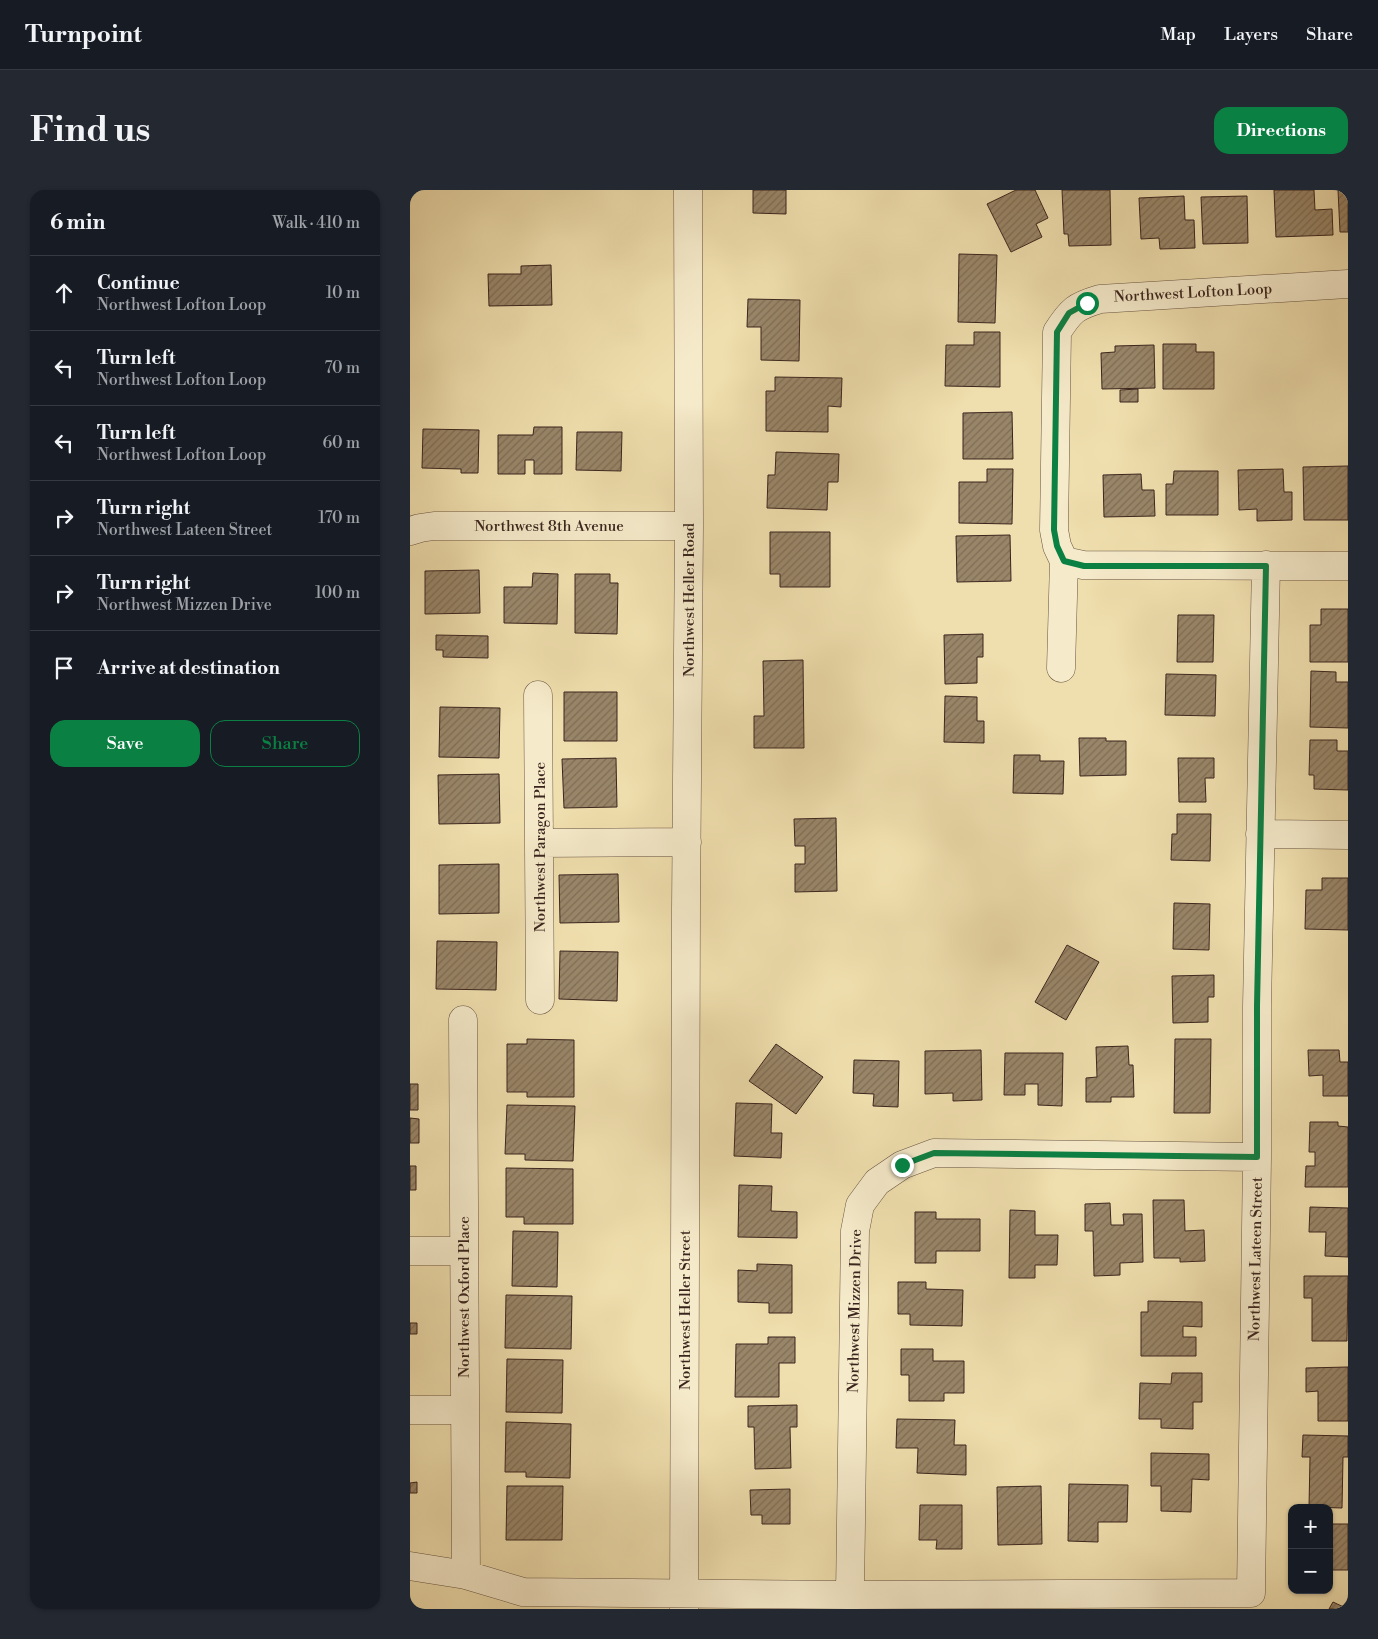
<!DOCTYPE html>
<html lang="en">
<head>
<meta charset="utf-8">
<style>
	body { margin:0; font-family:"Libre Bodoni",serif; background:#242831; color:#f1f3f6 }
	.controls { position:absolute; right:15px; bottom:15px; display:grid; overflow:hidden; border-radius:10px; box-shadow:0 1px 4px #0004 }
	.controls button { width:45px; height:45px; display:grid; place-items:center; padding:0; border:0; border-bottom:1px solid #363941; background:#171b24; color:#f1f3f6; font:25px sans-serif }
	.stop { position:absolute; width:15px; height:15px; margin:-11px; border:4px solid #0b8043; border-radius:50%; background:#fff }
	.stop.end { background:#0b8043; border-color:#fff; box-shadow:0 1px 5px #0008 }
	.list { margin:0; padding:0; list-style:none }
	h2 { display:flex; justify-content:space-between; align-items:center; height:65px; margin:0; padding:0 20px; font-size:21px }
	h2 small { font-size:16px; font-weight:400; color:#9ea1a6 }
	.list li { display:grid; grid-template-columns:32px 1fr auto; gap:15px; align-items:center; box-sizing:border-box; height:75px; padding:0 20px; border-top:1px solid #363941 }
	.list b { display:block; font-size:19px; white-space:nowrap }
	.list p { margin:0; font-size:16px; white-space:nowrap; color:#9ea1a6 }
	.list em { font-size:16px; font-style:normal; color:#9ea1a6 }
	.actions { display:flex; gap:10px; padding:15px 20px }
	.actions a { flex:1; padding:11px 0; border:1px solid #0b8043; border-radius:15px; text-align:center; font-size:18px; color:#0b8043 }
	.actions .main { background:#0b8043; color:#fff }
	.icon { flex:none; width:28px; height:28px; fill:none; stroke:currentColor; stroke-width:2; stroke-linecap:round; stroke-linejoin:round }
	.map { position:relative; flex:none; width:938px; height:1419px; overflow:hidden; border-radius:15px }
	header { display:flex; align-items:center; gap:30px; box-sizing:border-box; height:70px; padding:0 25px; background:#171b24; border-bottom:1px solid #363941 }
	header strong { font-size:24px }
	nav { display:flex; gap:28px; margin-inline-start:auto; font-size:18px }
	.intro { display:flex; align-items:center; justify-content:space-between; box-sizing:border-box; height:120px; padding:0 30px }
	h1 { margin:0; font-size:35px }
	.button { padding:12px 22px; border-radius:15px; background:#0b8043; color:#fff; font-size:18px; font-weight:700 }
	main { display:flex; gap:30px; padding:0 30px }
	aside { flex:1; background:#171b24; border-radius:15px; box-shadow:0 1px 4px #0004 }
	.map>svg:first-child { display:block }
	.building { fill:url(#building-hatch); stroke:#3a251e }
	.lines { fill:none; stroke-linecap:round; stroke-linejoin:round }
	.minor-casing { stroke:#685442; stroke-width:29 }
	.minor { stroke:#f5eaca; stroke-width:28 }
	.route { stroke:#0b8043; stroke-width:6 }
	.labels { text-anchor:middle; dominant-baseline:central; stroke-width:5; stroke-linejoin:round; paint-order:stroke }
	.street-label { font-size:15px; fill:#3a251e; stroke:#f5eaca }
</style>
</head>
<body>
<header>
<strong>Turnpoint</strong>
<nav><a>Map</a><a>Layers</a><a>Share</a></nav>
</header>
<div class="intro"><h1>Find us</h1><a class="button">Directions</a></div>
<main>
<aside>
<h2>6 min<small>Walk · 410 m</small></h2>
<ul class="list">
<li><svg class="icon" aria-label="ahead" viewBox="0 0 24 24"><path d="M12 20V5M6 11l6-6 6 6"/></svg><div><b>Continue</b><p>Northwest Lofton Loop</p></div><em>10 m</em></li>
<li><svg class="icon" aria-label="left" viewBox="0 0 24 24"><path d="M17 20v-9H6M10 6l-5 5 5 5"/></svg><div><b>Turn left</b><p>Northwest Lofton Loop</p></div><em>70 m</em></li>
<li><svg class="icon" aria-label="left" viewBox="0 0 24 24"><path d="M17 20v-9H6M10 6l-5 5 5 5"/></svg><div><b>Turn left</b><p>Northwest Lofton Loop</p></div><em>60 m</em></li>
<li><svg class="icon" aria-label="right" viewBox="0 0 24 24"><path d="M7 20v-9h11M14 6l5 5-5 5"/></svg><div><b>Turn right</b><p>Northwest Lateen Street</p></div><em>170 m</em></li>
<li><svg class="icon" aria-label="right" viewBox="0 0 24 24"><path d="M7 20v-9h11M14 6l5 5-5 5"/></svg><div><b>Turn right</b><p>Northwest Mizzen Drive</p></div><em>100 m</em></li>
<li><svg class="icon" aria-label="arrive" viewBox="0 0 24 24"><path d="M6 21V4h12l-3 4 3 4H6"/></svg><div><b>Arrive at destination</b></div></li>
</ul>
<div class="actions"><a class="main">Save</a><a>Share</a></div>
</aside>
<div class="map">
<svg width="938" height="1419" viewBox="0 0 938 1419">
	<defs>
		<pattern id="building-hatch" width="6" height="6" patternUnits="userSpaceOnUse" patternTransform="scale(1.25)"><rect width="6" height="6" fill="#998669"/><path d="M-1 1l2-2M0 6l6-6M5 7l2-2" fill="none" stroke="#7e6d56"/></pattern>
	</defs>
	<rect width="100%" height="100%" fill="#f0dfae"/>
	<filter id="stains"><feTurbulence type="fractalNoise" baseFrequency=".004" numOctaves="4"/><feColorMatrix values="0 0 0 0 .2 0 0 0 0 .09 0 0 0 0 .02 0 0 0 .5 -.17"/></filter>
	<radialGradient id="worn" r=".72"><stop offset=".6" stop-color="#630" stop-opacity="0"/><stop offset="1" stop-color="#630" stop-opacity=".3"/></radialGradient>
	<path class="building" d="M343,0H376V24L343,23Z
		M606,0H625L638,28L626,34L632,47L601,62L577,14Z
		M652,0H700L701,55L659,56L658,44H654Z
		M864,0H904L905,20L922,19L923,45L866,47Z
		M928,0H938V42H930Z
		M774,6L775,30H784L785,58L750,59L749,48L731,49L729,8Z
		M837,6L838,53L793,54L791,7Z
		M549,64L587,65L585,133L548,132Z
		M141,75L142,115L79,116L78,84H111V76Z
		M338,109L390,110L389,171L351,170V137H337Z
		M564,142H590V197L535,196L536,155H564Z
		M753,154H786V162H804V199H753Z
		M744,155L745,198L692,199L691,163L705,162V156Z
		M365,187L432,188L431,217L418,216V242L356,241V201H365Z
		M728,199V212H710V200Z
		M602,222L603,269H553V223Z
		M124,237H152V284H124V270H115V284H88V245H123Z
		M13,239L69,240L68,283H51V279L12,278Z
		M167,242H212L211,281L166,280Z
		M366,262L429,264L428,292H418L417,320L357,318L358,285H365Z
		M938,276V330H894L893,277Z
		M577,279H603L602,334L549,333V292H577Z
		M873,279L874,302H882V330L847,331V319L829,320L828,280Z
		M764,281H808V325H756V294H763Z
		M731,284L732,300H744L745,326L694,327L693,285Z
		M360,342H420V397H370V384H360Z
		M600,345L601,391L547,392L546,346Z
		M69,380L70,423L15,424V381Z
		M123,383L148,384L147,434L94,433V397H122Z
		M165,384H200V393H208L207,444L165,443Z
		M911,419H938V472H900V435H911Z
		M768,425H804L803,472H767Z
		M573,444V467H567V493L535,494L534,445Z
		M26,445L78,446V468L33,467V460H26Z
		M393,470L394,558H344V526H354L353,471Z
		M901,481L926,482V492H938V538L900,537Z
		M756,484L806,485L805,526L755,525Z
		M154,502H207V551H154Z
		M535,506L567,507V531H574V553L534,552Z
		M30,517L90,518L89,568L29,567Z
		M669,548H696V551H716V585L670,586Z
		M900,550H927V561H938V600L904,599V585H899Z
		M604,565H630V571H654L653,604L603,603Z
		M206,568L207,617L154,618L152,569Z
		M768,568H804V588H795L796,612H769Z
		M89,584L90,633L29,634L28,585Z
		M767,624H801L800,671L761,670L762,644H767Z
		M426,628L427,701L385,702V674H395V656H385L384,629Z
		M89,674V723L29,724V675Z
		M208,684L209,732L150,733L149,685Z
		M912,688H938V740L895,739L896,700H912Z
		M764,713L800,714L799,760L763,759Z
		M27,751L87,752L86,800L26,799Z
		M657,755L689,772L656,830L625,812Z
		M150,761L208,762L207,811L149,809Z
		M804,785V807H798V832L763,833L762,786Z
		M117,849L164,850V907H117V902H97V854H117Z
		M765,849H801L800,923H764Z
		M366,854L413,887L386,924L339,891Z
		M718,856L719,875H723L724,907H701V912H676V888L687,887L686,857Z
		M571,860L572,910L543,911V903L515,904V861Z
		M898,860H929L930,872H938V906H913V885L899,886Z
		M595,863H653L652,916L628,915V894H615V905H594Z
		M444,870L489,871L488,917L463,916L464,904L443,903Z
		M0,894H8V920H0Z
		M326,913L362,914L361,943H372L371,968L324,966Z
		M97,915L165,916L163,971L115,970V964H95Z
		M0,928L9,929V953H0Z
		M900,932H928V936L938,937V997H895L896,976H905V962H899Z
		M0,976H6V1000H0Z
		M96,978L163,979V1034H114V1027H96Z
		M329,995L362,996L361,1021L387,1022V1048L328,1047Z
		M743,1010H774L775,1041L794,1040L795,1071L770,1072V1068H744Z
		M700,1013L701,1035H714L713,1024H732L733,1072L710,1073V1085L684,1086L683,1041H675V1014Z
		M900,1017L938,1018V1067L915,1066L916,1042H899Z
		M600,1020L625,1021V1045H648L647,1075H625V1088H599Z
		M505,1022H526V1029H570V1061H526V1073H505Z
		M103,1041L148,1042L147,1097L102,1096Z
		M347,1074L382,1075V1123H359V1113L328,1112V1080L347,1081Z
		M894,1086H938L937,1151H902V1108H894Z
		M488,1092H516V1099L553,1100L552,1136L500,1135V1124H488Z
		M96,1105L162,1106L161,1159L95,1158Z
		M738,1111L792,1112V1137L773,1136V1147H786V1166H731V1122H738Z
		M0,1133H7V1144H0Z
		M358,1147H385V1173H369V1207H325L326,1154H358Z
		M491,1159H523V1171H554V1203H534V1211H499V1185H491Z
		M97,1169L153,1170L152,1223L96,1222Z
		M938,1177V1231H908V1201L896,1202V1178Z
		M762,1183H792V1212H783V1239L751,1238V1229H729L730,1193L761,1194Z
		M387,1215V1237H380L381,1278L345,1279L344,1237H338V1216Z
		M487,1229L545,1230L544,1255H556V1285L507,1283L508,1258H486Z
		M96,1232L161,1234L160,1288L116,1287V1282H95Z
		M893,1245L938,1246V1267H933L932,1318L899,1317L900,1267H892Z
		M741,1263L799,1264V1290L782,1289L781,1322L751,1321V1296H741Z
		M7,1292V1303H0V1293Z
		M659,1294L718,1295L717,1332H688V1352L658,1351Z
		M97,1296H153L152,1350H96Z
		M631,1296L632,1354L588,1355L587,1297Z
		M380,1299V1334H352V1325H341L340,1300Z
		M510,1315H552V1359H526L527,1350H509Z
		M919,1334H938V1380H919Z
		M923,1412L938,1419H919Z"/>
	<g class="lines">
		<g class="minor-casing">
			<path id="minor" d="M938,94L690,109C666,116 661,120 647,142L644,340L647,356L654,371L673,375L938,376
				M0,341L10,338L24,336H279
				M651,478L654,371
				M128,505L130,810
				M850,644L938,645
				M130,653L277,652
				M53,830L56,1385
				M0,1061H54
				M0,1220H54
				M0,1376L56,1385L113,1402L440,1405L841,1403L847,967V816L856,375
				M440,1405L445,1041L450,1015L467,992L492,975L524,963L847,967
				M274,1419L276,719L279,336L278,0"/>
		</g>
		<use href="#minor" class="minor"/>
	</g>
	<g class="lines">
		<path class="route" d="M492,975L524,963L847,967V816L856,376H674L654,371L647,356L644,340L647,142L659,123L677,113"/>
	</g>
	<g class="labels">
		<g class="street-label">
			<text transform="translate(783 103) rotate(-3)">Northwest Lofton Loop</text>
			<text x="139" y="336">Northwest 8th Avenue</text>
			<text transform="translate(279 410) rotate(-90)">Northwest Heller Road</text>
			<text transform="translate(130 657) rotate(-90)">Northwest Paragon Place</text>
			<text transform="translate(846 1069) rotate(-89)">Northwest Lateen Street</text>
			<text transform="translate(54 1107) rotate(-90)">Northwest Oxford Place</text>
			<text transform="translate(275 1120) rotate(-90)">Northwest Heller Street</text>
			<text transform="translate(445 1121) rotate(-89)">Northwest Mizzen Drive</text>
		</g>
	</g>
	<rect width="100%" height="100%" filter="url(#stains)"/>
	<rect width="100%" height="100%" fill="url(#worn)"/>
</svg>
<div class="controls">
<button>+</button>
<button>−</button>
</div>
<div class="stop" style="left:677px;top:113px"></div>
<div class="stop end" style="left:492px;top:975px"></div>
</div>
</main>
</body>
</html>
